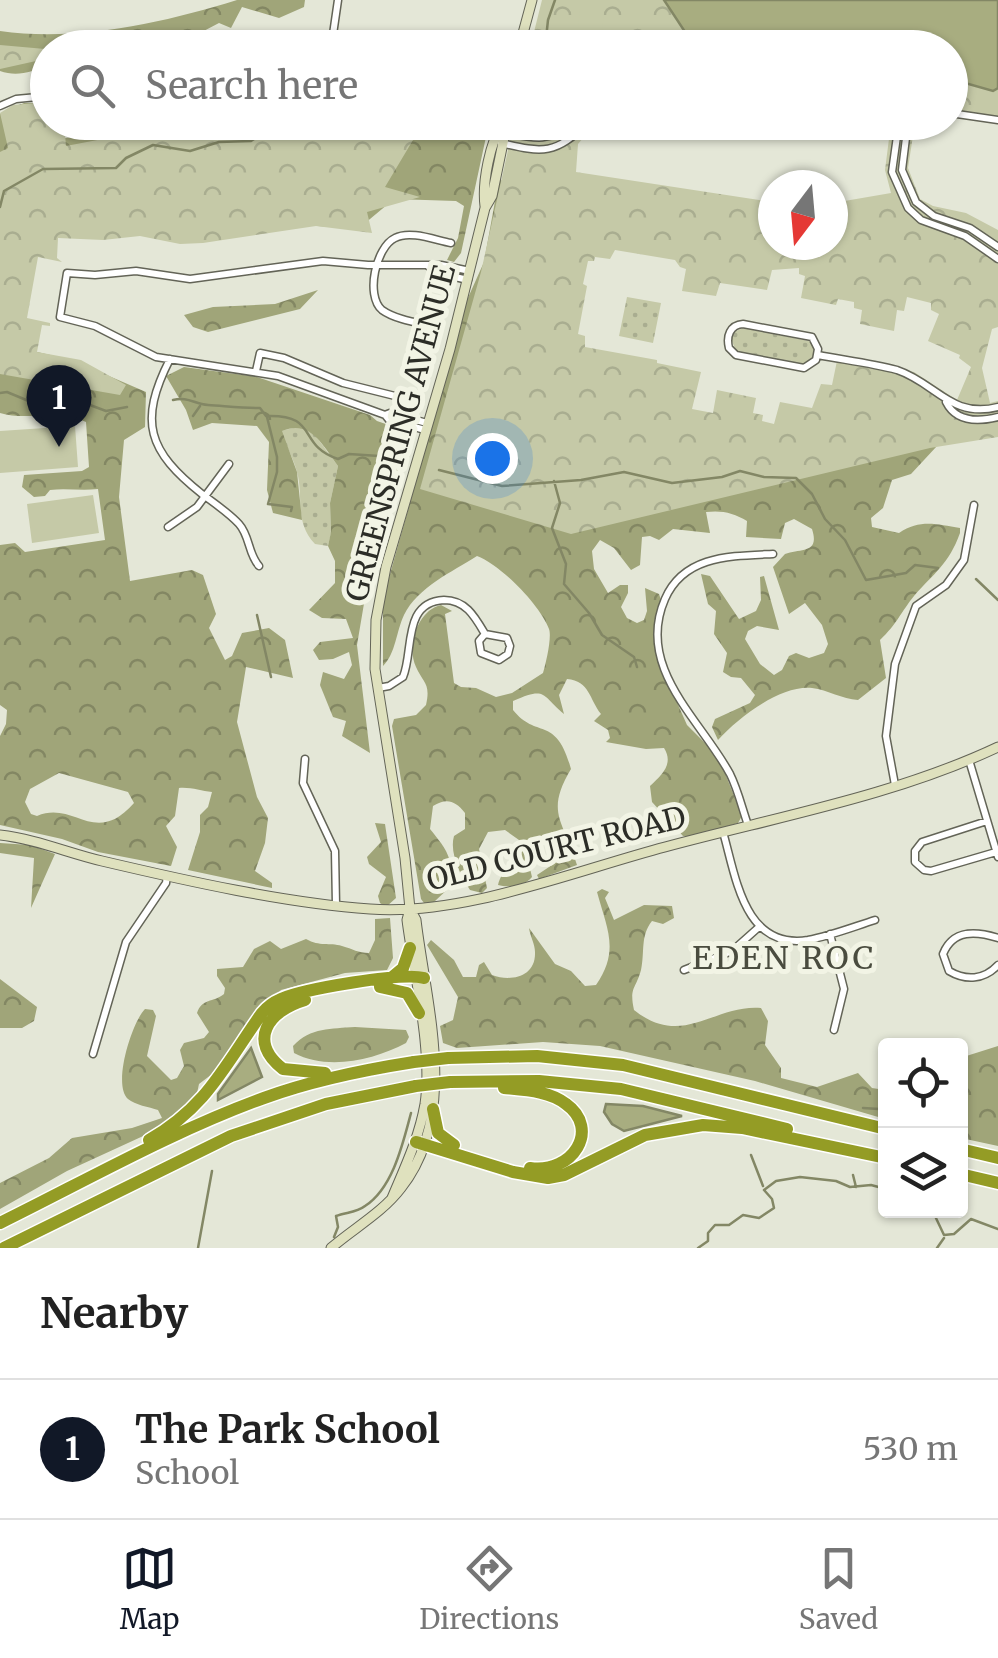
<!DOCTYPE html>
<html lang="en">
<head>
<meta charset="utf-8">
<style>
	body { margin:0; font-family:Merriweather,serif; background:#f2f2f2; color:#222 }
	.controls { position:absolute; right:30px; bottom:30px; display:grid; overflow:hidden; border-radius:10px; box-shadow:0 2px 8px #0004 }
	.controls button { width:90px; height:90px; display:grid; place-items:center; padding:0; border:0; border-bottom:2px solid #e0e0e0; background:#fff; color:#222; font:50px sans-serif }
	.compass { position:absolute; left:758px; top:170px; width:90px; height:90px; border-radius:50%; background:#fff; box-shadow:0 2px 8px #0004; rotate:196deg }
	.you { position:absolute; left:492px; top:458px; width:35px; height:35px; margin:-25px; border:8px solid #fff; border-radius:50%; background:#1a73e8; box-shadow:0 0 0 15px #1a73e833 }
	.badge { display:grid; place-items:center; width:65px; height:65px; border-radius:50%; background:#111827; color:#fff; font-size:32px; font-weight:700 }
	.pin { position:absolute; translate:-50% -82px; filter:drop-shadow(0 2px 5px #0008) }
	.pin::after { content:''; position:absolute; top:52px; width:35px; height:30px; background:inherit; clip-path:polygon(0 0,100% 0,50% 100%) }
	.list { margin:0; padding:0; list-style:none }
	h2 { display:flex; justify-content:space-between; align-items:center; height:130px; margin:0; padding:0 40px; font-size:42px }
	h2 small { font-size:32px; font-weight:400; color:#767676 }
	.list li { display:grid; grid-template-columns:65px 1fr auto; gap:30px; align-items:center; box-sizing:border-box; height:140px; padding:0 40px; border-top:2px solid #e0e0e0 }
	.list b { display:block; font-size:38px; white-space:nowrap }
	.list p { margin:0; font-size:32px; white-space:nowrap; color:#767676 }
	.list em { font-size:32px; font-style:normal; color:#767676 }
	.icon { flex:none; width:55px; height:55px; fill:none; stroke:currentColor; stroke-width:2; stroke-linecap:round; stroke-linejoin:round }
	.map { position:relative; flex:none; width:998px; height:1248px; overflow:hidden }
	.search { position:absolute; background:#fff; box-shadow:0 2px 8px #0004; left:30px; right:30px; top:30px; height:110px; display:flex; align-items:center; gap:25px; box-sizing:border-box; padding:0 35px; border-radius:55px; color:#767676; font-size:38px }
	.sheet { height:270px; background:#fff }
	nav { display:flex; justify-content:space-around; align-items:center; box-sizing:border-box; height:140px; border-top:2px solid #e0e0e0; background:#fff; font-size:28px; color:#767676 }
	nav a { display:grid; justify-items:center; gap:5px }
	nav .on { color:#111827 }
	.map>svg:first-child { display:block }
	.grass { fill:url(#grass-dots) }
	.forest { fill:url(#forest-crowns); fill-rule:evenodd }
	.park { fill:url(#park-crowns); fill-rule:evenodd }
	.pitch { fill:#c5c9a7 }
	.water { fill:#a8ad80; stroke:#838765; stroke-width:2.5 }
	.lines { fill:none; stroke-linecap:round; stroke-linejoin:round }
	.stream { stroke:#838765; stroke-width:2.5 }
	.minor-casing { stroke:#636457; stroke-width:9 }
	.secondary-casing { stroke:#636457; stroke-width:11 }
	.motorway-casing { stroke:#fff; stroke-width:15 }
	.minor { stroke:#fff; stroke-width:6 }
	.secondary { stroke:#dfe1be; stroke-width:9 }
	.motorway { stroke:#949c25; stroke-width:12 }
	.motorway-bridge-casing { stroke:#fff; stroke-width:15; stroke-linecap:butt }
	.motorway-bridge { stroke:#949c25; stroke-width:12 }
	.labels { text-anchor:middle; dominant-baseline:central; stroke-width:10; stroke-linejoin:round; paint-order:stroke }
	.street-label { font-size:30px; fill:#2c2d27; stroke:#f2f4e5 }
	.neighbourhood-label { font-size:32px; letter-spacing:2.5px; fill:#4a4c3f; stroke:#f2f4e5 }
</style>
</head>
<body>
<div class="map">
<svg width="998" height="1248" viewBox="0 0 998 1248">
	<defs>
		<pattern id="grass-dots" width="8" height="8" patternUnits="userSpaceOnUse" patternTransform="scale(2.5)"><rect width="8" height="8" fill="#c5c9a7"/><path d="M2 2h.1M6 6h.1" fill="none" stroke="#a9ad90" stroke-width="1.8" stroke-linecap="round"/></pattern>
		<pattern id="forest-crowns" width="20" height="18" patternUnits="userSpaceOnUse" patternTransform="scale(2.5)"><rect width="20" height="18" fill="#a0a579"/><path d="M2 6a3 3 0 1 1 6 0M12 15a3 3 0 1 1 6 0" fill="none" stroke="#838763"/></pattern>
		<pattern id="park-crowns" width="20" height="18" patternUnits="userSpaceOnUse" patternTransform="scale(2.5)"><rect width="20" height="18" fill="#c5c9a7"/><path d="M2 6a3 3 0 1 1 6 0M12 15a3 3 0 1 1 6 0" fill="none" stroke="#a9ad90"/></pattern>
	</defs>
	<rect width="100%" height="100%" fill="#e4e7d7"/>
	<path class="grass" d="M627,297L661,303L653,343L619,336Z
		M743,328L809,341L816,348L809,365L737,353L731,339L734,332Z
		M297,427L312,431L338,466L330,503L331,533L328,546L315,544C295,523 303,501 298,476C295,461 286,446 281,431Z"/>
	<path class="forest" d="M237,0H305L304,7L279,18L242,7L231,28L219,23L198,34L161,43L148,36L137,47L48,48L47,65C32,72 17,77 0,71V31C77,42 163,23 237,0Z
		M24,103H47L48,122L59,139L112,131L138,122L489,123L461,253L454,262L447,260L458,238L464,206L456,201L394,199L358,229L291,224L55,238L33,257L20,348L72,360L146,392L145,427L124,440L119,497L130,581L192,570L203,575L216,614L209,628L225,660L232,656L242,633L269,628L285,640L293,678L246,667L237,722L257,797L268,818L265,843L255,871L272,883V888L188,870L200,832V815L208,807L212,792C201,791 191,787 179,788L175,816L166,826L177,847L171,866L98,852L62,839L0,825V736L6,724L7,710L0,705V545L15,543L25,552L105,540L98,489C81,491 66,488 50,490L45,496L34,497L22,487L24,475L82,471L89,467L86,422C56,407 30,422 0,413V114ZM59,773L128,792L134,803C94,848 75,800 37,816L31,814L25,802L30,789Z
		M499,179L513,187L529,322L650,428L934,445L937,446L911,474L892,480L883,508L871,518L872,527L899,533C920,519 936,524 960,528V533C949,564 934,573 914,596C901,612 897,624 880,640L886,678L858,700C842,699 828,690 812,688C780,685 738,718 718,740L712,727L715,719L750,703L755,695L741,678L731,677L723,672L727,653L714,634L716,611L708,604L701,574L710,576L739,619L756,611L761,600L760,577L764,576L779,630L757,626L748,631L745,639L760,664L774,675L782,670L789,656L796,653L809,658L824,653L828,644L822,625L805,603L789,614L773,567L785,554C801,548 820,554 812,529L794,519L785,523L781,539L746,537L747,521C734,513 722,510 706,512L710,533L673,529L659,540L650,536L642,537L640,565L631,570L614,548L600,540L592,551L594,569L608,593L620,585H628V593L621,607L627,618L637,623L644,620L647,611L645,588L659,594L661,600L654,635L657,657L687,725L713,751L725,773L742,816L738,823L691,837L683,836L652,802L650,786C662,775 674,764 664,748L646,749L606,742L610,738L608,730L594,721L601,714C589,699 590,681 567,679L559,695L564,714C541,695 547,686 513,701V710C537,740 556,714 571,769C545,813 563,819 577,865L539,879L537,875L555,863L560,846L534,839L526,852L532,877C525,886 509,888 498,885C501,870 517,858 519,840L505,830L488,832L479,849L487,888L482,893L470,890C461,876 449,853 454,836L465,829V813C455,800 446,798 433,806L430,829C447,850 453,857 451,886L434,902L424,903L421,899L392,726L394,719L416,715L426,705C431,683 423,683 416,667C406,646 418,610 441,605L452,611L445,614L454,683L461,687L476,688L496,697L512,693L543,673C546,663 552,637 549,629C540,605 501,565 477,556C452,572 418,587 404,615C396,632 396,653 383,666V599L467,300L484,262Z
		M318,290L300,309L208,332L193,327L184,315L213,307L275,304Z
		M184,367L257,377L370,415L377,421L412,433L369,574L357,645L370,753L342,736L346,721L333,717L320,685L323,672L344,679L352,665L349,652L333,659L319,660L313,650L320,642L353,638L346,619L322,618L309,610L335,583V561L328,546L331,532L330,503L338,466C323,446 311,419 282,431L297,472L302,520L273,513L267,490L269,442L257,426L212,423L193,430L186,410L166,376Z
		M375,823L385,824L396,898L386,907L380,903L378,896L386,877L369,864L367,857L381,842Z
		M0,843L30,845L55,854L31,908L34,858L0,853Z
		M602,889L609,892L605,898L614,920L644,905L672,906L674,918L663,924L652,921C640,936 645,952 641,970C636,989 629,987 634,1010C683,1049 714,1004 761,1008L768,1021L765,1045L781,1068V1078L817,1087L858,1073L872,1088L885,1090V1119L755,1081L600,1046L543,1042L457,1048L443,1043L440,1026L453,1020L458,997L427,945L431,940L454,960L463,977H476L479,965L484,962L492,975C511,982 536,977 535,952C535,944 530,936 529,928L555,964L571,971L585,986L596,985C620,950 607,929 597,892Z
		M390,918L393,958L387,970L345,973L281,990L247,1025L220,1068L199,1084L196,1098L165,1126L67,1171L0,1209V1183L49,1158L72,1138L132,1128L162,1118L158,1110C149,1107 135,1105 128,1099C112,1085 132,1022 145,1009L153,1010L156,1016L147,1056L171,1080L177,1078L184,1066L180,1050L184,1043L204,1038L209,1032L197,1013C202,998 213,1003 224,994L225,988L217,976V969L243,967L254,949L270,941L281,949L306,939C320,947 329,942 342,946C353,949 358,953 369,953L375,940V919Z
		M0,979L37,1007L34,1021L22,1028H0Z
		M355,1027L406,1030L409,1037L406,1043C374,1060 328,1071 294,1053L293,1046C311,1027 331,1029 355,1027Z
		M998,1046V1146L961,1138L960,1058Z"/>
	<path class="park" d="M542,0H998V122L951,115L950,48H530Z
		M0,45L45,49V59L0,69Z
		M47,102L48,122L64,123L66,146L108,138L158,123H453L419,130L385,187L420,197L367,212L372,233L316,226L203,243L180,244L140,236L103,240L58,238L57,258L62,262L38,257L27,318L50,323V326L42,325L37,352L81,360L126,385L120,395L0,374V152L8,148L0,113L13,105Z
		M514,123H596L578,144L576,172L773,202V245H833V203L891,193L885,170L891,123H915L908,168L920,199L933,206L966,213L998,230V327L992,329L982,368L990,403L998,401V437L930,448L571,534L420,489L481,272ZM615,250L675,260L680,267L686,269L682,291L716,296L720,283L767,290L772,270L799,268V274L805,276L801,298L836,305L838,299L854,302V308L862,310L860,324L894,331L897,310L904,311L907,297L931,303V310L939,314L928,341L960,355L959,358L971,367L957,400L914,372L838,356L832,385L821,384L812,408L780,402L774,424L762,421L763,415L753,413L756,398L717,390L713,413L692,409L701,372L657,363V360L585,347V336L578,334L587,286L583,284L588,261H594L595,257L610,259Z"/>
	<path class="pitch" d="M580,9H601L604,12L601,39L577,36Z
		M75,426L78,467L0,473V431Z
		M93,495L99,533L32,543L27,504Z"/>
	<path class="water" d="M664,0H998V88L993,91L951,79L950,48L850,47L848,40L838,35L800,39L770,35L756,43L731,37L691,41Z
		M251,1048L262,1077L218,1100V1094Z
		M606,1104L643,1106L682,1116L624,1131L612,1124L604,1112Z"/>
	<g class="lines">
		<path class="stream" d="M545,48L548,20L555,0
			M0,207L4,191L43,169L116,168L126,158L153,145L190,151L219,142L251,141L272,128L309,135L324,126L350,122
			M0,393L7,392L31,402L66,396L106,411L127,407
			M173,400C188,396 194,404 208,405C225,406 242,408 260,408L266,416C320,414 296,445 338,459L349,454L394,457
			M193,416L200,406
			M267,417L277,457V472L268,504L292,507L291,511
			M439,470L502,486L581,480L624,472L672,483L722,477L740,471L764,477L796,478L812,494L825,519L845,540L866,580L906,573L915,565L938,568
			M554,481L560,503L552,528L566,564L564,584L589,613L602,635L634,657L637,667
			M976,579L998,600
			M257,615L271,677
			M863,1108L879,1109
			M751,1155L763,1186
			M853,1175L856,1187
			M927,1210L935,1216L944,1235L954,1234L971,1219L998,1229
			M334,1237L338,1227L336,1216C346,1212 356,1213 365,1206C393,1188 403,1143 411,1113
			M198,1248L212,1171
			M698,1248L708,1241V1233L715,1225H729L743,1215L759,1218L774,1208L772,1199L764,1190L776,1181L800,1177L836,1181L850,1187L871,1185L886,1189
			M937,1248L944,1238"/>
		<g class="minor-casing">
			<path id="minor" d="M331,48L338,0
				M429,48L463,41L490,40
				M0,106L16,99L48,96
				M950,113L998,120
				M899,122L892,172L908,208L921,220L965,236L998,259
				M908,122L902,170L916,202L934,216L970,228L998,247
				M504,132C532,138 550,144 572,122
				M501,143C543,153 556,155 588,122
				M428,266L438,273L468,280
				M743,324L812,337L818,349L816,360L804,368L736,355L729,348C726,336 730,325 743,324Z
				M436,327C420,323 396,320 382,310C365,295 376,247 395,238C410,230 435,240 451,243
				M818,355C844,360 871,363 897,370C936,383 951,419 998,407
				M170,359C138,422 148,451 202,494C214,503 229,513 239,524C250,536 248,554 259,566
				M256,371L260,353L284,358L343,383L419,402
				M946,402C956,422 978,422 998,417
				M385,415L390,413L427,423
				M425,430L389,420L385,415L278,376L156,357L95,326L60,317L67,273L95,275L136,271L190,279L323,261L368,265H441L470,271
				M168,527L197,507L229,464
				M378,688L389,686L403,677C414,651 402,602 444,600C466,600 475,617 485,634L479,641L481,653L499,660L508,654L510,646L507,638L485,634
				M305,759L303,783L335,851L336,905
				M969,760L998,857
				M895,785L886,736L895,664L916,606L946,585L964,560L974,505
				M987,821L922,842L915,851V862L924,870L931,871L996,852
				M748,825C742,808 738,790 730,774C701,720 635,668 665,599C684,555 731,556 773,554
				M723,832C736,877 744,950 808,940C830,936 853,927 875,920
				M830,934L844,989L834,1030
				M998,938C976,931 953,929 943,954L949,971C966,981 984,980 998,965
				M684,970L732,951L759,927
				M93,1054L126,942L166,883L167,876"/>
		</g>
		<g class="secondary-casing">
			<path id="secondary" d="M519,48L532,0
				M485,206C482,182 490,142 503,122
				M0,835C36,839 68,853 102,861C187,881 285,903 370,909C464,916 574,871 665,847C776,817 894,796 998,747
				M392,1198C405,1167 419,1138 425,1104C433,1050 414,975 407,920L410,909L405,858L375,669L376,620L386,567L450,349L485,208L492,196L505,133L503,125
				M331,1248C354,1228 382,1213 401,1188C460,1113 426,1005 416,920L410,909"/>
		</g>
		<g class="motorway-casing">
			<path id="motorway" d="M391,978L403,968L410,948
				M380,987L407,993L419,1013
				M305,1000C268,1011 247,1041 283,1069L325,1073
				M448,1058L537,1056L623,1065L886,1129
				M450,1082L539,1081L621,1089L787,1129
				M504,1088C525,1090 550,1091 566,1104C601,1129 573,1174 530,1168
				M433,1109L438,1133L454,1145
				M149,1140C207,1107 225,1065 262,1013C267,1007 274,1002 281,999C304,989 402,972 424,978
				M416,1142L513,1172L548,1178L564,1175L645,1135L703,1125L742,1128L886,1158
				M960,1149L998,1158
				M960,1174L998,1183
				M0,1223C87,1180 173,1131 264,1098C313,1080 363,1070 414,1062
				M4,1248L231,1136L326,1104L416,1086"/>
		</g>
		<use href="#minor" class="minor"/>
		<use href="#secondary" class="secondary"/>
		<use href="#motorway" class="motorway"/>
		<g class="motorway-bridge-casing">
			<path id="motorway-bridge" d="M414,1062L448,1058
				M416,1086L450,1082"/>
		</g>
		<use href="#motorway-bridge" class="motorway-bridge"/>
	</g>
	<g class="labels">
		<g class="street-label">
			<text transform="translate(400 433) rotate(-75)">GREENSPRING AVENUE</text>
			<text transform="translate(556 848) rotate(-14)">OLD COURT ROAD</text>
		</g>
		<g class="neighbourhood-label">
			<text x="784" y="958">EDEN ROC</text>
		</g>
	</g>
</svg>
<div class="controls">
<button><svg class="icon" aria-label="locate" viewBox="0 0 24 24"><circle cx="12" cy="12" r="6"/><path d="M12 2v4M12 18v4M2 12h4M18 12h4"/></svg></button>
<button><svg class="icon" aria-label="layers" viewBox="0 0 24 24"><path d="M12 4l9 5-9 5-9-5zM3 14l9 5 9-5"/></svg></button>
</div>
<svg class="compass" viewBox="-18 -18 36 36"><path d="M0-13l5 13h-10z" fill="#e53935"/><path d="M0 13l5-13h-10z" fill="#767676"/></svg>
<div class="you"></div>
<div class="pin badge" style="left:59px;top:447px">1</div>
<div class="search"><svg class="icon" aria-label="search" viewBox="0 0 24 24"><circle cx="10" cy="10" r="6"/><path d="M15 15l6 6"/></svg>Search here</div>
</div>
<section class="sheet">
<h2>Nearby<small></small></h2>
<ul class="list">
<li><span class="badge">1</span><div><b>The Park School</b><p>School</p></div><em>530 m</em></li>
</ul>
</section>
<nav>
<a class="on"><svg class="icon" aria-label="map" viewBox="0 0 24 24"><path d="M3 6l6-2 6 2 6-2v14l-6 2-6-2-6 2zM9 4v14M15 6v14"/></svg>Map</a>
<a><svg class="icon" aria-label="directions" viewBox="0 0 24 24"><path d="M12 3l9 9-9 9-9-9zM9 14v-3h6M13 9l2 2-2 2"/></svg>Directions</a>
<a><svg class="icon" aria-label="saved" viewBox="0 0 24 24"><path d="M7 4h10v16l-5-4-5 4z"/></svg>Saved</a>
</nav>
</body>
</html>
